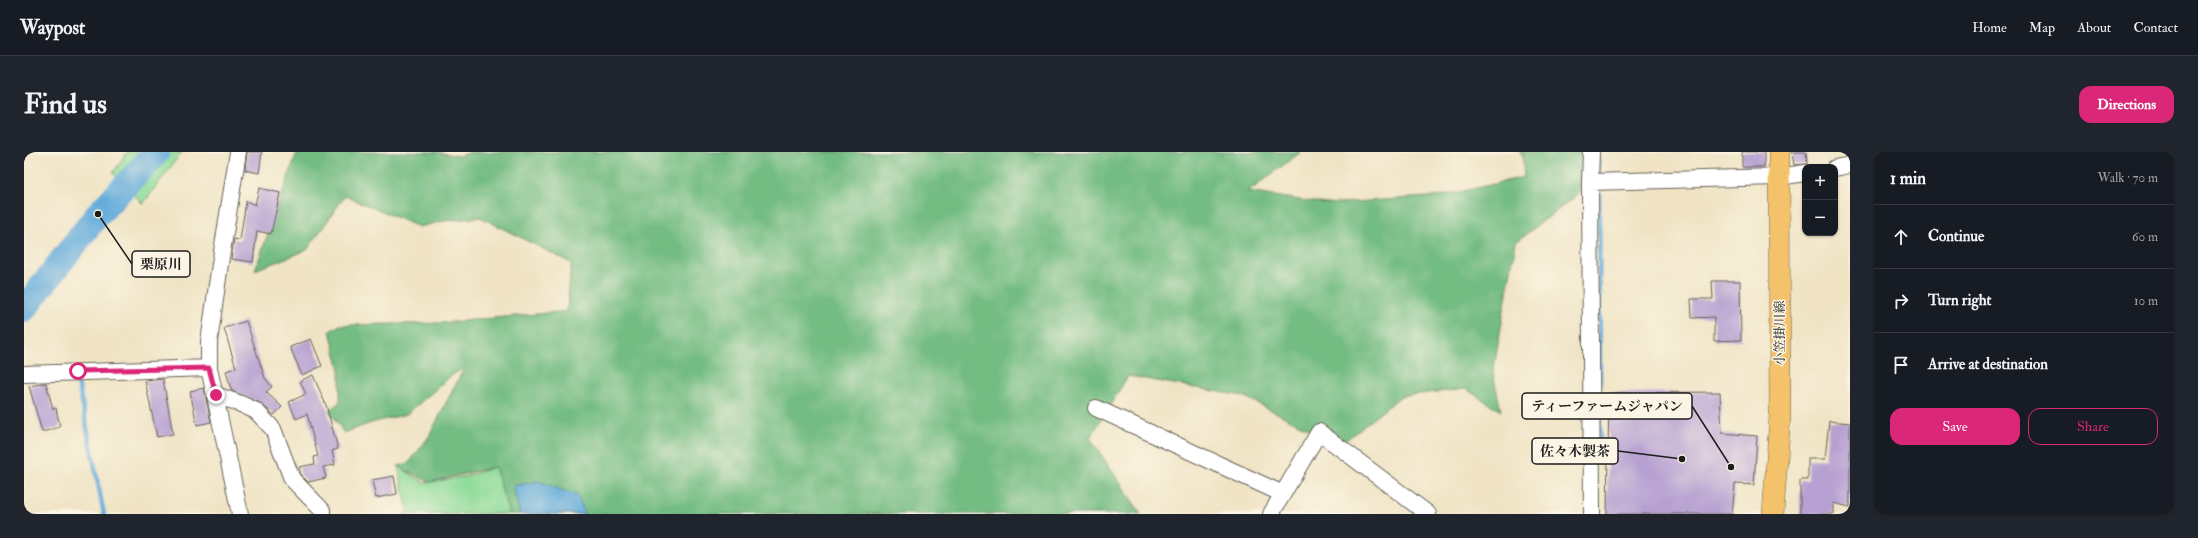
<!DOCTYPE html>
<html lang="en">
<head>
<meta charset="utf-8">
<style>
	body { margin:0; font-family:"IM FELL Double Pica","Noto Serif JP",serif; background:#20242c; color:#f1f3f6 }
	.controls { position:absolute; right:12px; top:12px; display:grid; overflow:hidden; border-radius:8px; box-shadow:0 1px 3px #0004 }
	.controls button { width:36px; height:36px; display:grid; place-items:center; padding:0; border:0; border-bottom:1px solid #363941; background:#171b24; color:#f1f3f6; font:20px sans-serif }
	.stop { position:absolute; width:12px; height:12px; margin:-9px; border:3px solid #db2777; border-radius:50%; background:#fff }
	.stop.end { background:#db2777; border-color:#fff; box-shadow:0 1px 4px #0008 }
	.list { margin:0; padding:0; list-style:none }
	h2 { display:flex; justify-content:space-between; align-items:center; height:52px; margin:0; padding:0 16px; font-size:17px }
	h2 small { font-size:13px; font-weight:400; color:#9ea1a6 }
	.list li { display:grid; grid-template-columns:26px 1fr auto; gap:12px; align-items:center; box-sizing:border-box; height:64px; padding:0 16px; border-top:1px solid #363941 }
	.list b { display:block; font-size:15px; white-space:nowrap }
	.list em { font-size:13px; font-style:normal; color:#9ea1a6 }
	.actions { display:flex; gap:8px; padding:12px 16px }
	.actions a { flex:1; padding:9px 0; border:1px solid #db2777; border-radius:12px; text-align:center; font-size:14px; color:#db2777 }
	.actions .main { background:#db2777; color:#fff }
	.icon { flex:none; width:22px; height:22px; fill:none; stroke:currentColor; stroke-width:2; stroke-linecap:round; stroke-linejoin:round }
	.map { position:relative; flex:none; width:1826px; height:362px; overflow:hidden; border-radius:12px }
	header { display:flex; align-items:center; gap:24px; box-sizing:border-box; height:56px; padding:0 20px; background:#171b24; border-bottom:1px solid #363941 }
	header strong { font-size:19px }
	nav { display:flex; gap:22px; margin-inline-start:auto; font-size:14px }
	.intro { display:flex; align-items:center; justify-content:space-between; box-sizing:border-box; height:96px; padding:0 24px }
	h1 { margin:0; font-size:28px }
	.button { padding:10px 18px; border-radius:12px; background:#db2777; color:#fff; font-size:14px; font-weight:700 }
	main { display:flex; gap:24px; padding:0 24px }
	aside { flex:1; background:#171b24; border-radius:12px; box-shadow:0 1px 3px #0004 }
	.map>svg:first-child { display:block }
	.green { fill:#8fdc9a; stroke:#567c5b }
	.forest { fill:#73bc82; stroke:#486c4f }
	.water { fill:#63acdb; stroke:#40647c }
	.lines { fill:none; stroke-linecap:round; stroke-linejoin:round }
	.stream { stroke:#63acdb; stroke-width:4.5 }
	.river { stroke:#63acdb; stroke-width:26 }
	.building { fill:#b7a1d2 }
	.minor-casing { stroke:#666257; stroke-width:18 }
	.major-casing { stroke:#666257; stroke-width:22 }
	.minor { stroke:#fff; stroke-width:16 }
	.major { stroke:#f3c26a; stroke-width:21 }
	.route { stroke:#db2777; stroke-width:5 }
	.labels { text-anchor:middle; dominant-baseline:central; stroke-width:3; stroke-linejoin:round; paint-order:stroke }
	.street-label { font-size:13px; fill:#1c1c1c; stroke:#fcf5e5 }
	.leader { fill:none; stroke:#1c1c1c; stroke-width:1.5 }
	.callout-dot { fill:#1c1c1c; stroke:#fcf5e5; stroke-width:1.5 }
	.callout { fill:#fcf5e5; stroke:#1c1c1c; stroke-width:1.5 }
	.callout-label { font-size:14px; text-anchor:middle; font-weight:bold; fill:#1c1c1c }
</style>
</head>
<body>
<header>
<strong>Waypost</strong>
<nav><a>Home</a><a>Map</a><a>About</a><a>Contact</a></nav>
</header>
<div class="intro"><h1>Find us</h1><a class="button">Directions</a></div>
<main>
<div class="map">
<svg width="1826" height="362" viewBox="0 0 1826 362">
	<rect width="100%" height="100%" fill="#fcf5e5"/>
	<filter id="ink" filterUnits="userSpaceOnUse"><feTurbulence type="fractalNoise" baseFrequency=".025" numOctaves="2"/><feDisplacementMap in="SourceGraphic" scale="8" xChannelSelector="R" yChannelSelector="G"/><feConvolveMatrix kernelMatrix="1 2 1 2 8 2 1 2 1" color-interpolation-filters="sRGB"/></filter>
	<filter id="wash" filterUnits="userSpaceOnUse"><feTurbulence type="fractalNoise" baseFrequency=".012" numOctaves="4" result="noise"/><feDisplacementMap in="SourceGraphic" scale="16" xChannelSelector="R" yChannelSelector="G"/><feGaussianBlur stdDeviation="0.9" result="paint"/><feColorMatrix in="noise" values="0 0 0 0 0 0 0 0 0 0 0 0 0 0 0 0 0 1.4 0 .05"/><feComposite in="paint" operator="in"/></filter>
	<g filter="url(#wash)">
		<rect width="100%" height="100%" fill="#f0e4c5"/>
		<path class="green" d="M103,0H158L119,52L89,21Z
			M374,314L401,331L444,324L471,315L487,362H379L384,359Z"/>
		<path class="forest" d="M273,0H413L435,4L447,0H1277L1224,40L1302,52L1417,44L1500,25L1498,2L1495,0H1557L1556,41L1492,90L1469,221L1477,259L1442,237L1377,244L1316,293L1219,244L1104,224L1066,286L1117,362H485L471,315L405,330L374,314L385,311L404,286L440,216L427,224L383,262L347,271L320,281L305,258L316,250V218L306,179L316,173L417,171L543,159L547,111L456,65L420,69L395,75L321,44L283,98L231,118Z"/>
		<path class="water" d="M514,329L554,344L561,362H496L489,334Z"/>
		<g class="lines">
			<path class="stream" d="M1574,8L1575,24
				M1575,36L1576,231
				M54,230L80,362
				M1576,297V243"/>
			<path class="river" d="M0,157L74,62L133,0"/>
		</g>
		<g id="blocks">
			<path class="building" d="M223,0H238L235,21L221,18Z
				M1718,0H1740V15H1718Z
				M1768,0H1782L1783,12L1770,13Z
				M235,36L256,41L247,82L233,79L229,110L207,107L210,87L216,88L222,49L231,53Z
				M1688,129H1716L1717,188L1690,189V165L1668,166L1667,147H1689Z
				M222,169L241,226L248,235L242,240L258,255L250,263L236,251L208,239L206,234L202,219L212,216L200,176Z
				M287,187L298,214L278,223L266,195Z
				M289,223L302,253L314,297L308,299L311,313L299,315L302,326L284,330L277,323L275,315L291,312L290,305L294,304L283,262L272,267L265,250L282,242L276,229Z
				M139,227L149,282L133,285L121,229Z
				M22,231L29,257L32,256L36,275L18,280L5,234Z
				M180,236L187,270L173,273L166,239Z
				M1696,240L1698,281L1733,284L1730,333L1711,332L1708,362H1583L1585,241Z
				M1805,269L1826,271V355L1809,351V362H1776V328H1784V307H1801Z
				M370,324L373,342L352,346L348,328Z"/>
		</g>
	</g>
	<g filter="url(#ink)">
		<use href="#blocks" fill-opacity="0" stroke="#666257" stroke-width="1"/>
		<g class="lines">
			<g class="minor-casing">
				<path id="minor" d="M214,0L196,112L185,190V216L216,362
					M1567,0L1566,30L1755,25L1781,21
					M1811,16L1826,13
					M1566,30L1568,362
					M0,222L185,216
					M192,243L217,252L232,259L249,277L268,327L298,358V362
					M1072,256L1259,342
					M1247,362L1295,280L1404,362"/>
			</g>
			<g class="major-casing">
				<path id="major" d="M1749,362L1756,264L1755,0"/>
			</g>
			<use href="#minor" class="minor"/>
			<use href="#major" class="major"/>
		</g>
	</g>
	<g class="lines" filter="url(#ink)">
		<path class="route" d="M54,219L185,216L192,243"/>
	</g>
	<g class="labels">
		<g class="street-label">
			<text transform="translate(1756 181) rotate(-90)">小笠掛川線</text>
		</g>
	</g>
	<path class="leader" d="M74 62L108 112M1707 315L1668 254M1658 307L1594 299"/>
	<g class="callout-dot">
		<circle cx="74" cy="62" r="4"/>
		<circle cx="1707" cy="315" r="4"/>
		<circle cx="1658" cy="307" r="4"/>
	</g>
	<g class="callout">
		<rect x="108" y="99" width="58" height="26" rx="4"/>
		<rect x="1498" y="241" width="170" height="26" rx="4"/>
		<rect x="1508" y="286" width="86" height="26" rx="4"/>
	</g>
	<g class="callout-label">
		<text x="137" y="117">栗原川</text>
		<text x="1583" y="259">ティーファームジャパン</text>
		<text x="1551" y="304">佐々木製茶</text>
	</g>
</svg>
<div class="controls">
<button>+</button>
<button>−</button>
</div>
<div class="stop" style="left:54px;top:219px"></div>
<div class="stop end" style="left:192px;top:243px"></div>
</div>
<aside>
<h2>1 min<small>Walk · 70 m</small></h2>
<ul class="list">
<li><svg class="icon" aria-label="ahead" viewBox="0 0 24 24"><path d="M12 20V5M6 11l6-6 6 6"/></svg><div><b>Continue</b></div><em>60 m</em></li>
<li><svg class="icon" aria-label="right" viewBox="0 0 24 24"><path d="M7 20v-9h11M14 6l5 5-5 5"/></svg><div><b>Turn right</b></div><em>10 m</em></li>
<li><svg class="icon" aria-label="arrive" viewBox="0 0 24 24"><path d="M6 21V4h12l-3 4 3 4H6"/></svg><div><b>Arrive at destination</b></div></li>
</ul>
<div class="actions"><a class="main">Save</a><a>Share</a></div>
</aside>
</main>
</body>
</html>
